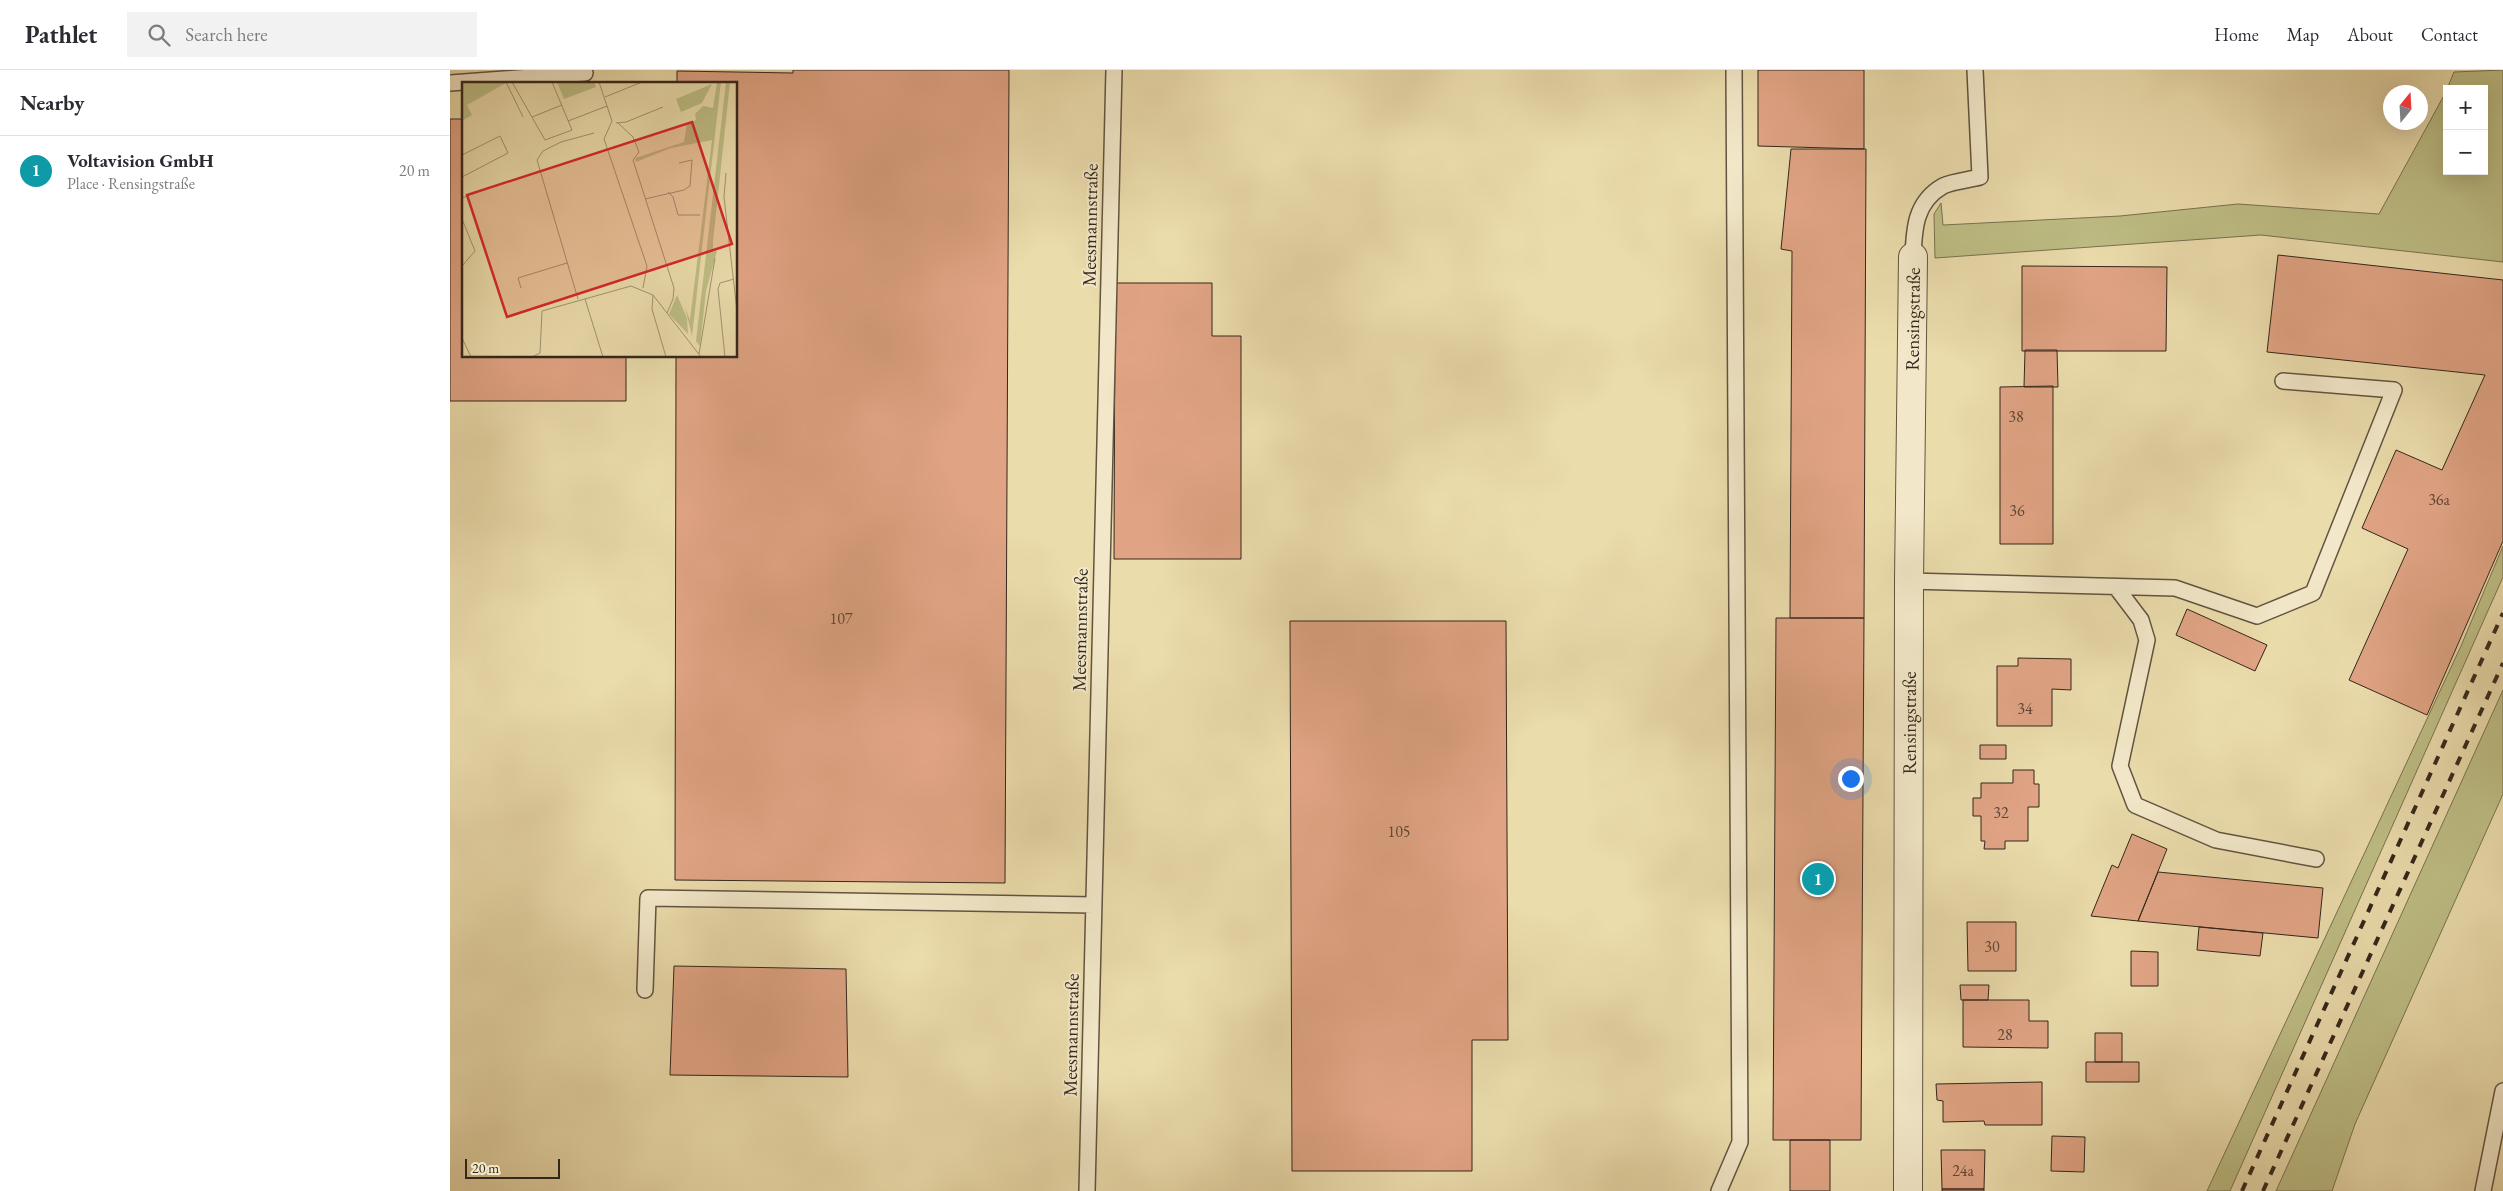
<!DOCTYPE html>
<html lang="en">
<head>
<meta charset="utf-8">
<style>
	body { margin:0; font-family:"EB Garamond",serif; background:#f2f2f3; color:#2b2b33 }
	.controls { position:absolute; right:15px; top:15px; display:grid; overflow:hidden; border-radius:0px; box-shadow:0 5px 20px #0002 }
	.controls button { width:45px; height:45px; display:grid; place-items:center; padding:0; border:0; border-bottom:1px solid #e1e1e2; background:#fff; color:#2b2b33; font:25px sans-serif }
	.compass { position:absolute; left:1933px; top:15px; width:45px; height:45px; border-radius:50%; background:#fff; box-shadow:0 5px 20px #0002; rotate:18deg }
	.scale { position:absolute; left:15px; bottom:12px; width:95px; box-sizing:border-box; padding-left:5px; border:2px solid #34271c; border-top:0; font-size:14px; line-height:18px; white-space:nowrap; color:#34271c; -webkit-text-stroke:4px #f2e8c9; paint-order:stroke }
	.you { position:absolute; left:1400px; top:708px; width:18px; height:18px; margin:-12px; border:4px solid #fff; border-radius:50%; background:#1a73e8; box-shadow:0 0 0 8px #1a73e833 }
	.badge { display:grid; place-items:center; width:32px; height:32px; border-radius:50%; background:#8f2418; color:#fff; font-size:16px; font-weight:700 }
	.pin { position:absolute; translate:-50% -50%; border:2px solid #fff; box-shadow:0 1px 5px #0006 }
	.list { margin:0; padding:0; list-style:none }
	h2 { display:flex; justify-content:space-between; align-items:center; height:65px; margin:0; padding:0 20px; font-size:21px }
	h2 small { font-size:16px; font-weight:400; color:#7c7c81 }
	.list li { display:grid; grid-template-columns:32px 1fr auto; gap:15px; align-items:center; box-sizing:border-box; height:70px; padding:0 20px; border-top:1px solid #e1e1e2 }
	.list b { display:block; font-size:19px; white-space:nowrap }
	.list p { margin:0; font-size:16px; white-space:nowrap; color:#7c7c81 }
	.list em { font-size:16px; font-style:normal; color:#7c7c81 }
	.icon { flex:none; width:28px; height:28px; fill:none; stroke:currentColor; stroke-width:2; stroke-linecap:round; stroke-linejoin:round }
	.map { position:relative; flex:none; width:2053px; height:1121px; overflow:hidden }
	header { display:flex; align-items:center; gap:30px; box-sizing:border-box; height:70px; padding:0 25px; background:#fff; border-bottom:1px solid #e1e1e2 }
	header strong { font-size:24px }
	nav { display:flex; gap:28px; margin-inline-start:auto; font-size:18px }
	.search { width:350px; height:45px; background:#f2f2f3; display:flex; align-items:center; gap:12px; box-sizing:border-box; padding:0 18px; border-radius:0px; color:#7c7c81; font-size:19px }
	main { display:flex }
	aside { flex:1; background:#fff }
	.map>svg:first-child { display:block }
	.green { fill:#bebe85; stroke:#797250 }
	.building { fill:#e0a484; stroke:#34271c }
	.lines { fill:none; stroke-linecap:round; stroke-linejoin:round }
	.service-casing { stroke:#625440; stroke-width:18 }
	.minor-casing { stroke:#625440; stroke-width:30 }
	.service { stroke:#f2e8c9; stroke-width:15 }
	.minor { stroke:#f2e8c9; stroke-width:28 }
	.rail { stroke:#34271c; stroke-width:4; stroke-dasharray:9 9; stroke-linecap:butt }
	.labels { text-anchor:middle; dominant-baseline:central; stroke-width:4; stroke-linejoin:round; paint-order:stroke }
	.number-label { font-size:16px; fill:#5f4636 }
	.street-label { font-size:19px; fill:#34271c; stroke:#f2e8c9 }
	.inset-road { fill:none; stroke:#a29472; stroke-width:1 }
	.view { fill:#d62828; fill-opacity:0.15; stroke:#d62828; stroke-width:2.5 }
	.inset-edge { fill:none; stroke:#34271c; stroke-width:2.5 }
</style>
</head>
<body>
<header>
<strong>Pathlet</strong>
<div class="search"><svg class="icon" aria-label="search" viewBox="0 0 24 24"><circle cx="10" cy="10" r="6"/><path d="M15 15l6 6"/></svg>Search here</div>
<nav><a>Home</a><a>Map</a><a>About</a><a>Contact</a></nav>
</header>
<main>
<aside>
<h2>Nearby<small></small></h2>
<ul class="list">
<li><span class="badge" style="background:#0f9aa8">1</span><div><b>Voltavision GmbH</b><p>Place · Rensingstraße</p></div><em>20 m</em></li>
</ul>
</aside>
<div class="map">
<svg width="2053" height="1121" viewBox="0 0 2053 1121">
	<rect width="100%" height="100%" fill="#ebdcac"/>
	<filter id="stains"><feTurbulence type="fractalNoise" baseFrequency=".004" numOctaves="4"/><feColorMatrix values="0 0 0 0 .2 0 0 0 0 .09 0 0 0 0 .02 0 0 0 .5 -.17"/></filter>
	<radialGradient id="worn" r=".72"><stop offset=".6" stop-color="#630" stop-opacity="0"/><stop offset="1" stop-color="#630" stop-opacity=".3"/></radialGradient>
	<path class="green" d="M2053,0V192L1811,165L1485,188L1484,144L1491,133L1493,155L1670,146L1788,134L1929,144L1997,20V101H2034V19H1997L2004,2Z
		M2053,476V507L1780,1121H1757L2011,576Z
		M2053,620V724L1905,1054L1882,1121H1826Z"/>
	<path class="building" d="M343,0H559L555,813L225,810L226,286H286V14H227V1L343,3Z
		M1308,0H1414V79L1308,76Z
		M0,49H14V286H176V331H0Z
		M1341,79H1416L1414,548H1340L1342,181L1331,179Z
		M1828,185L2053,210V471L1977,645L1899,610L1958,479L1912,458L1946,380L1992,400L2035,305L1817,282Z
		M1572,196L1717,197L1716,281H1572Z
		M665,213H762V266H791V489H664Z
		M1575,280H1607L1608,317H1574Z
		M1603,316V474H1550V317Z
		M1737,539L1817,575L1805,601L1726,565Z
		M1326,548H1414L1411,1070H1323Z
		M840,551H1056L1058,970H1022V1101H842Z
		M1568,588L1621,589V620L1602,619V656H1547V596H1568Z
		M1530,675H1556V689H1530Z
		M1563,700H1584V714H1589V737H1578V771H1555V779H1534L1535,771H1531V746H1523V728H1531V713H1563Z
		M1682,764L1717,779L1688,851L1641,846L1662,795L1668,798Z
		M1708,802L1873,818L1868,868L1688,851Z
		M1517,852H1566V901H1518Z
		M1749,857L1813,863L1810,886L1747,880Z
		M1681,881L1708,882V916H1681Z
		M224,896L396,899L398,1007L220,1005Z
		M1510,915H1539L1538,930H1511Z
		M1513,930H1579V951H1598V978L1513,977Z
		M1645,963H1672V992H1645Z
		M1636,992H1689V1012H1636Z
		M1592,1012V1055H1535L1534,1051L1493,1052V1031L1487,1030L1486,1014Z
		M1602,1066L1635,1067L1634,1102L1601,1101Z
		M1340,1070H1380V1121H1340Z
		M1491,1080H1535L1534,1119H1492Z
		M1492,1119H1534V1121H1492Z"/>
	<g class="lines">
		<g class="service-casing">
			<path id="service" d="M0,13L135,3
				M1463,187C1464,159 1465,132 1493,116C1503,111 1519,110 1530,107L1525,0
				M1459,511L1725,518L1807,546L1863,523L1944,320L1833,311
				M1666,517L1691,550L1697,570L1670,696L1685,735L1766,770L1866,789
				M195,920L198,828L644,835
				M637,1121L664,0
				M1269,1121L1290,1072L1284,0
				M2033,1121L2053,1021"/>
		</g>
		<g class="minor-casing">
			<g id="minor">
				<path id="s1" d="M1458,1121L1459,511L1463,187"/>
			</g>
		</g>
		<use href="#service" class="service"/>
		<use href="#minor" class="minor"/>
		<path class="rail" d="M1792,1121L2053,543
			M1813,1121L2053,593"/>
	</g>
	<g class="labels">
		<g class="number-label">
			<text x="1566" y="346">38</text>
			<text x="1989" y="429">36a</text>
			<text x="1567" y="440">36</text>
			<text x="391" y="548">107</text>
			<text x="1575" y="638">34</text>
			<text x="1551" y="742">32</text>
			<text x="949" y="761">105</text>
			<text x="1542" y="876">30</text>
			<text x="1555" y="964">28</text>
			<text x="1513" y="1100">24a</text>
		</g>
		<g class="street-label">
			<text transform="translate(640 155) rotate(-89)">Meesmannstraße</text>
			<text stroke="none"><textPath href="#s1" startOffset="872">Rensingstraße</textPath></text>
			<text transform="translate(630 560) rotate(-89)">Meesmannstraße</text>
			<text stroke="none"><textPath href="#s1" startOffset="468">Rensingstraße</textPath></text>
			<text transform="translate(621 965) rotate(-89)">Meesmannstraße</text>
		</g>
	</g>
	<g transform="translate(12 12)">
		<rect width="275" height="275" fill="#ebdcac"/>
		<path d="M0,0H43L44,1L5,23L10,33L0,39ZM95,0H132L134,5L102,17ZM255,0H259L230,254L223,225L228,238L250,58L209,66L174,80L173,76L222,60L225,42L234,38L233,32L241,24L251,26ZM264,0H268L251,160V169H255L244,209L238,264L234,259ZM250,2L240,21L219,30L214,17ZM215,213L225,236L226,252L207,232Z" fill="#bebe85"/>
		<path class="inset-road" d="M44,0L61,35M50,0L83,58L110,48L90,0M137,0L150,39L142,57L185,184L181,206M143,15L180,0M70,35L100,23M106,39L145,24M154,41L164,40L201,25M156,41L171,55L177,70L171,78L212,206L211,217L205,231M0,73L38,54L46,71L0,95M264,91L262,115L275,229M206,110L211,115L216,133H238M0,116L20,108M183,117L222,108L228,104L230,78L217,81M0,137L13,169L0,184M59,206L56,196L105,181M191,213L190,227L204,275M116,217L75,78L81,69L99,60L132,51M123,217L141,275M0,256L9,275M237,272L253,176M70,275L78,271L80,229L169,204L191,213L239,275M263,275L256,207L258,201L272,197"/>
		<path class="view" d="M230,40L270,162L45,235L5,113Z"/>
		<rect width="275" height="275" class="inset-edge"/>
	</g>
	<rect width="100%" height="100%" filter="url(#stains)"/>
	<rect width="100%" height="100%" fill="url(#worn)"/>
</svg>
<div class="controls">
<button>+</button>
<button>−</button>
</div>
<svg class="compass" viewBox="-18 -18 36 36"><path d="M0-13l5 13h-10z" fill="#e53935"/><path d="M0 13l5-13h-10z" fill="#7c7c81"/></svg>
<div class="scale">20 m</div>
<div class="you"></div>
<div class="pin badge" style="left:1368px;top:809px;background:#0f9aa8">1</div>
</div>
</main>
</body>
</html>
